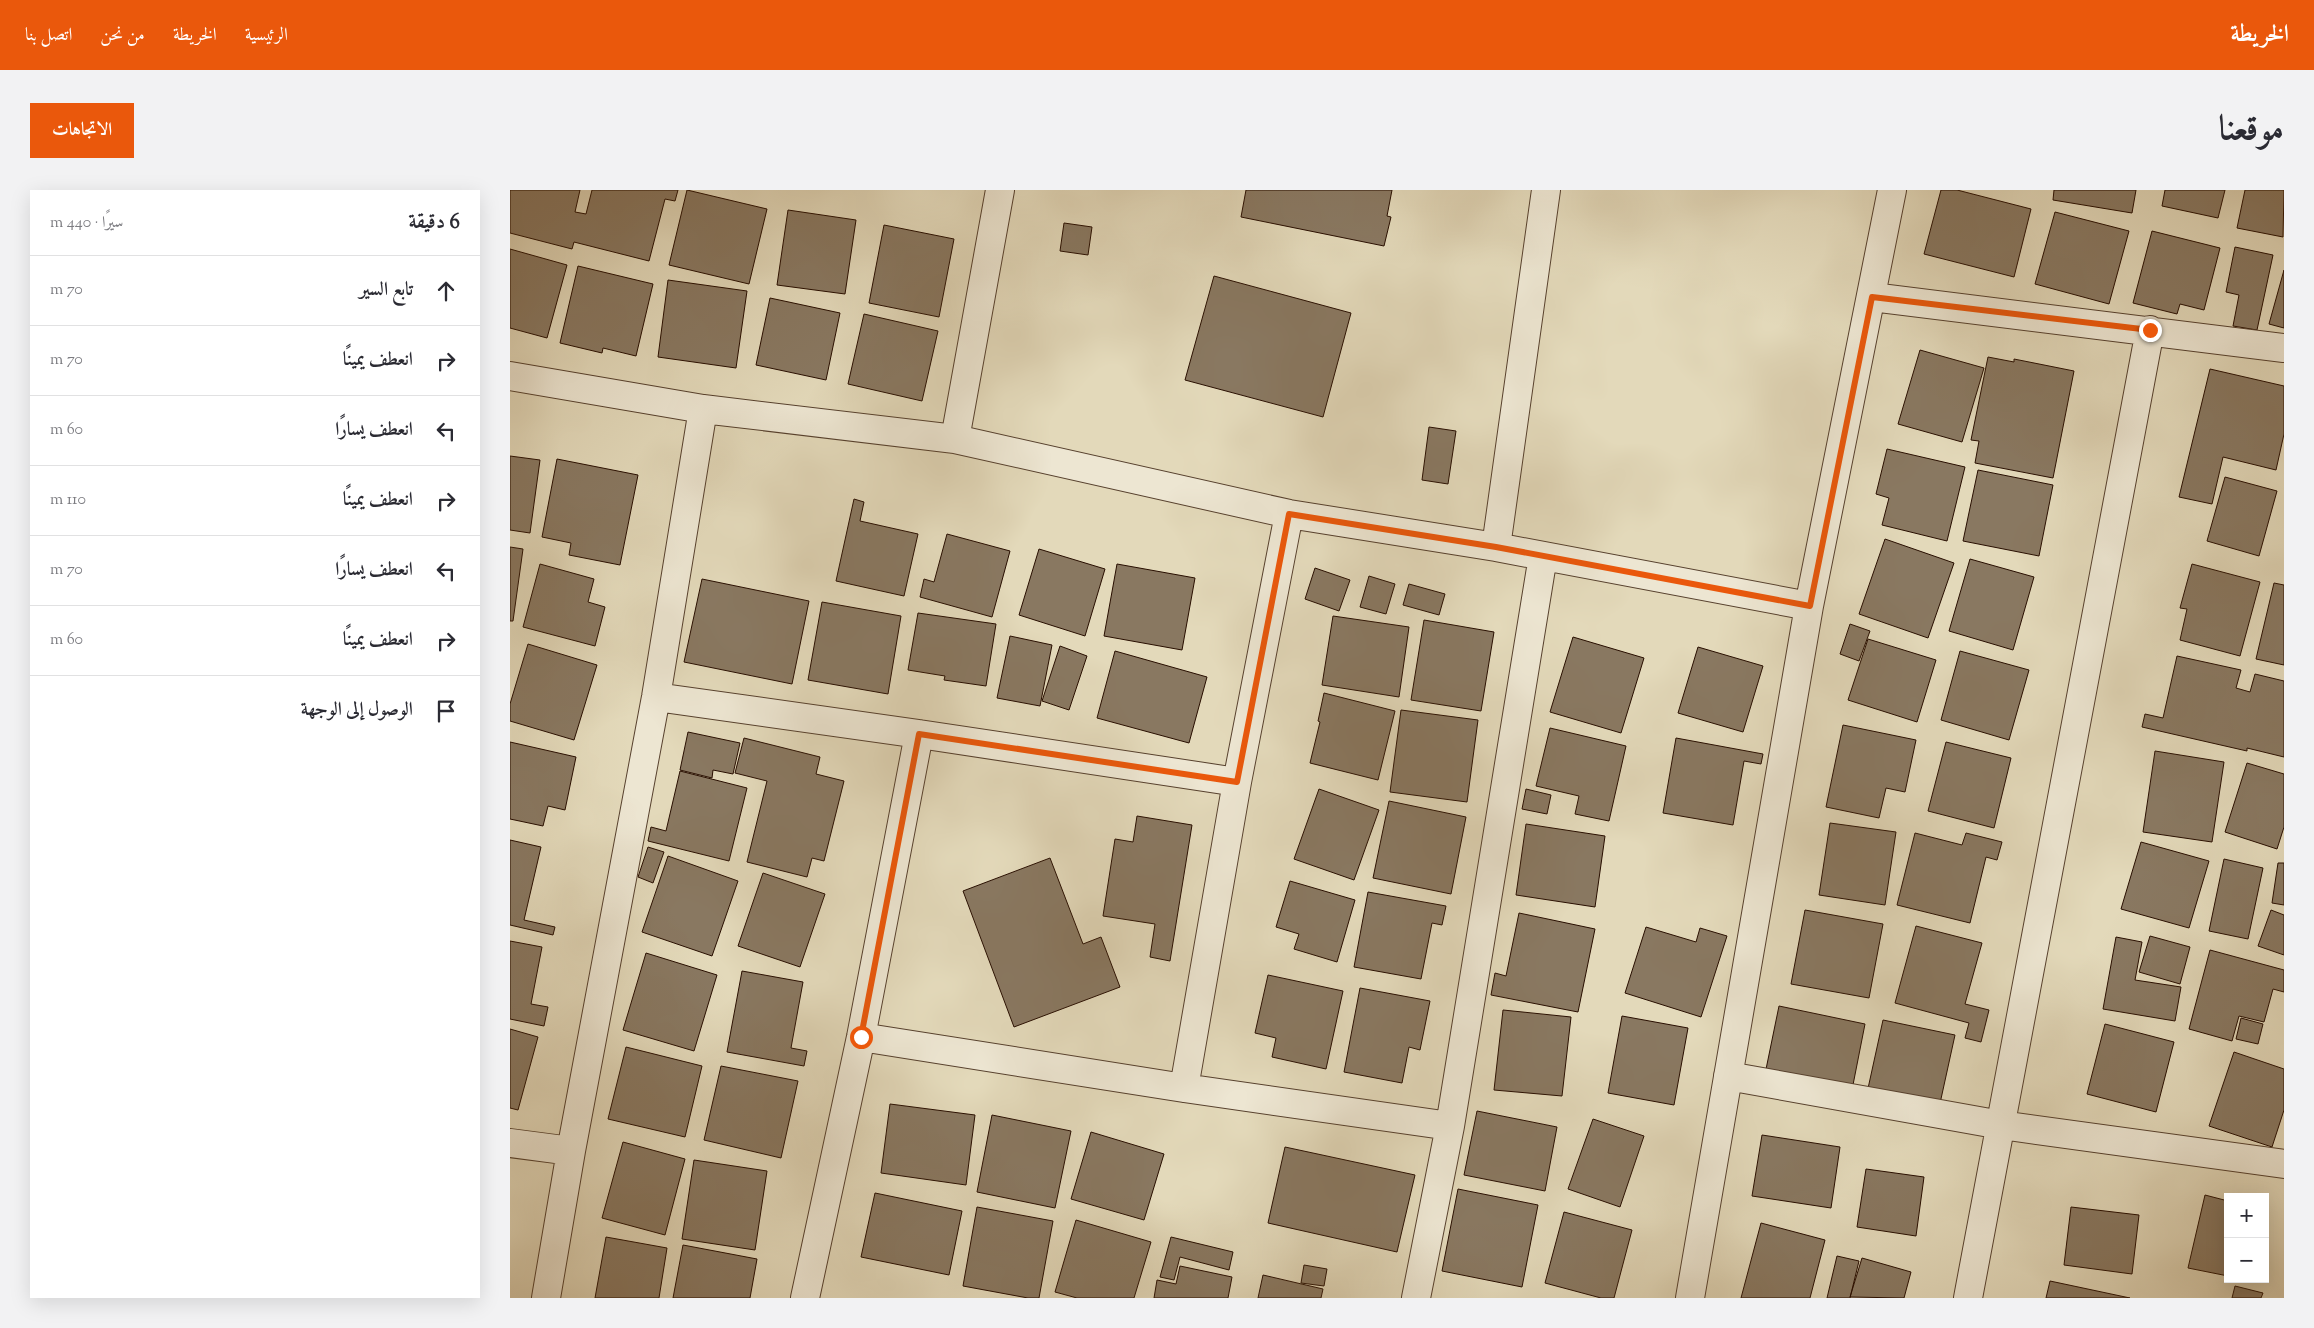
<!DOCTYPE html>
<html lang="ar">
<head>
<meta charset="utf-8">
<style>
	body { margin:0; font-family:"Sorts Mill Goudy",Amiri,serif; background:#f2f2f3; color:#2b2b33; direction:rtl }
	.controls { position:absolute; right:15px; bottom:15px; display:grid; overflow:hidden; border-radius:0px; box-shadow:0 5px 20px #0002 }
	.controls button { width:45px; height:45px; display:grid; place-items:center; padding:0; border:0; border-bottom:1px solid #e1e1e2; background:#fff; color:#2b2b33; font:25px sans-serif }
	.stop { position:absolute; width:15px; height:15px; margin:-11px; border:4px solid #ea580c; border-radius:50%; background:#fff }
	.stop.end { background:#ea580c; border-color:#fff; box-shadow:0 1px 5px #0008 }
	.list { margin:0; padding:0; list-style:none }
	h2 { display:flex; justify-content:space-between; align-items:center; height:65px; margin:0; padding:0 20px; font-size:21px }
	h2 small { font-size:16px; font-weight:400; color:#7c7c81 }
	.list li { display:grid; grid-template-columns:32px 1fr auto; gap:15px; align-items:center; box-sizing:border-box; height:70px; padding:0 20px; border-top:1px solid #e1e1e2 }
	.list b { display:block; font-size:19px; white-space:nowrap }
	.list em { font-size:16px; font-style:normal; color:#7c7c81 }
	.icon { flex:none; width:28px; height:28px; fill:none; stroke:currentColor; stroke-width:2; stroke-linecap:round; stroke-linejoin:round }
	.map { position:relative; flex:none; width:1774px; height:1108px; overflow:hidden; direction:ltr; border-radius:0px }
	header { display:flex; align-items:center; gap:30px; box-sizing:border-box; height:70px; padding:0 25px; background:#ea580c; color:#fff }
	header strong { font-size:24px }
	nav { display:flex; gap:28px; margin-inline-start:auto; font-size:18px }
	.intro { display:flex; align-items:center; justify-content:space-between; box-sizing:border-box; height:120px; padding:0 30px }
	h1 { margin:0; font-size:35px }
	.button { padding:12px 22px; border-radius:0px; background:#ea580c; color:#fff; font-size:18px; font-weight:700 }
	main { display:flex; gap:30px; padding:0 30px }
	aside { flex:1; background:#fff; border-radius:0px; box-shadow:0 5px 20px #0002 }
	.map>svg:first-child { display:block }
	.building { fill:#897861; stroke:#280e00 }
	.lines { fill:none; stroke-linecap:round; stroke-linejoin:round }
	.minor-casing { stroke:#57412e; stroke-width:30 }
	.minor { stroke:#ede6d2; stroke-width:28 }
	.route { stroke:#ea580c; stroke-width:6 }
</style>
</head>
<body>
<header>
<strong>الخريطة</strong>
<nav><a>الرئيسية</a><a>الخريطة</a><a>من نحن</a><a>اتصل بنا</a></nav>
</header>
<div class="intro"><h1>موقعنا</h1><a class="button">الاتجاهات</a></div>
<main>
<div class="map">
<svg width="1774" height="1108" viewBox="0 0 1774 1108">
	<rect width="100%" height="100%" fill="#e3d9ba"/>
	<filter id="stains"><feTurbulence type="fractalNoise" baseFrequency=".004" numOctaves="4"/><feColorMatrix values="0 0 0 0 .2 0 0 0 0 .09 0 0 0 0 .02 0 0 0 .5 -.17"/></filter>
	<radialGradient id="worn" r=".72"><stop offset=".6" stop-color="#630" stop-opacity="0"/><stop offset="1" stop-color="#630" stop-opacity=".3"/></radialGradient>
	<path class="building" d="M0,0H70L65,22L76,24L82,0H168L165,11L155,9L139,71L64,52L62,59L0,43Z
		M177,0L257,19L239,94L159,75Z
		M736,0H882L877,26L881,27L874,56L731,27Z
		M1431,0H1447L1521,19L1504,87L1414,64Z
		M1544,0H1626L1622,23L1543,10Z
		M1655,0H1715L1708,28L1652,16Z
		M1735,0H1774L1773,47L1727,38Z
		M278,20L346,30L335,104L267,95Z
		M1545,22L1619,41L1599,114L1525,94Z
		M554,33L582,37L578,65L550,61Z
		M374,35L444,49L429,127L359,113Z
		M1642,41L1710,58L1694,120L1670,114L1667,124L1623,113Z
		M1725,57L1763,65L1747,140L1723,136L1729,105L1716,102Z
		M0,59L57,75L37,148L0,138Z
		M68,76L143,94L126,166L93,158L92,163L50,153Z
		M1774,80V138L1759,134Z
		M704,86L841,123L813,227L675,190Z
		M158,90L237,101L226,178L148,167Z
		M260,108L330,123L316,190L246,175Z
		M354,124L428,141L412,211L338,194Z
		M1410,160L1474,178L1452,252L1388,234Z
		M1478,167L1504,172V169L1564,181L1543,288L1465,273L1469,251L1461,250Z
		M1700,179L1774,196V244L1766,280L1713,267L1702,314L1669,307Z
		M919,237L946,241L938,294L912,290Z
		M1377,259L1455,277L1437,351L1372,335L1379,308L1366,304Z
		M0,266L30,270L20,343L0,340Z
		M47,269L128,285L110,375L59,365L61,353L32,347Z
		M1468,280L1543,295L1529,366L1453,351Z
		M1715,287L1767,301L1749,366L1697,351Z
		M344,309L354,312L350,331L408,344L394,406L326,391Z
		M437,344L500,361L482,427L410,407L414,389L424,392Z
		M1375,349L1444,373L1418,448L1349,424Z
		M0,357L13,359L3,431H0Z
		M529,359L595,379L575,446L509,425Z
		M1460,369L1524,387L1503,460L1439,441Z
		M30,374L84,389L78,412L95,417L85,456L13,437Z
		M607,374L685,388L672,460L594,446Z
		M1682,374L1750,392L1730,466L1670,450L1677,419L1670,418Z
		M805,378L840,390L829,421L795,409Z
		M859,386L885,394L876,424L850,417Z
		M192,389L299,411L282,494L174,472Z
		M1764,393L1774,395V475L1746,469Z
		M899,394L935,404L929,425L893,415Z
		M312,412L391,426L378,504L298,490Z
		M408,423L486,434L476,496L434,490L435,486L398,480Z
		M823,426L899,437L889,507L812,495Z
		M914,430L984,442L971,521L901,510Z
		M1340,434L1360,441L1349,471L1330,464Z
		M500,446L542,455L530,516L487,508Z
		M1063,447L1134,468L1111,543L1040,522Z
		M1358,449L1426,470L1407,532L1338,510Z
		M18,454L87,475L64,550L0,531V514Z
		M550,456L577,466L559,520L532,511Z
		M1188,457L1253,476L1233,542L1168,523Z
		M605,461L697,487L679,553L587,528Z
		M1450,461L1519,480L1499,550L1431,530Z
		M1667,466L1731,480L1726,498L1740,502L1745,484L1774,491V567L1737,558V561L1632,537L1635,524L1653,528Z
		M814,503L885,521L868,590L800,573L810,532L808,531Z
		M891,520L968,530L957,612L880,602Z
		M1333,535L1406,550L1395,602L1376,598L1369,628L1316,617Z
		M1040,538L1116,556L1099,631L1065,624L1069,606L1026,596Z
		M178,542L230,553L223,584L203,580L202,588L170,580Z
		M234,548L310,567L306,584L334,591L314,671L302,668L297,687L237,672L257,591L225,583Z
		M1166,548L1253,564L1251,574L1234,571L1223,635L1153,623Z
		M0,552L66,567L55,620L38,616L33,636L0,629Z
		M1436,552L1501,568L1484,638L1418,621Z
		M1645,561L1714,572L1702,652L1633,642Z
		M1737,573L1774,584V637L1767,659L1715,642Z
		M170,581L237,598L219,671L138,651L141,637L156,641Z
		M809,599L869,620L844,690L784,669Z
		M1016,599L1041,605L1037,624L1012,619Z
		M879,611L956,627L941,704L863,688Z
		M627,626L682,635L660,771L640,767L645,734L593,726L605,649L623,652Z
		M1320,633L1386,642L1375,715L1309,705Z
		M1016,634L1095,646L1085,717L1006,705Z
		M1405,643L1452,655L1456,643L1492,652L1487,670L1476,667L1460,733L1387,715Z
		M0,650L31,657L14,730L45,737L43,745L0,735Z
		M1631,652L1699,671L1679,738L1611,719Z
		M138,657L154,662L143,693L128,687Z
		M158,666L228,691L202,766L132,742Z
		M540,668L573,754L591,747L610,797L504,837L453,701Z
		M1714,669L1753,678L1738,749L1699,741Z
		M1768,673H1774V715L1762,713Z
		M253,683L315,704L290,777L228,756Z
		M780,691L845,710L827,772L784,759L789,744L766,737Z
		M858,702L936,716L932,735L922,733L911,789L844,777Z
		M1295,720L1373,734L1359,808L1281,794Z
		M1761,720L1774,725V765L1748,756Z
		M1009,723L1085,739L1068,822L981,805L985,783L996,786Z
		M1406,736L1472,753L1455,814L1479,820L1471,852L1455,848L1459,833L1385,813Z
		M1136,737L1186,752L1190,738L1217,746L1191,827L1115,803Z
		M1640,746L1680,757L1670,794L1629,782Z
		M1606,747L1632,752L1625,790L1671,797L1665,831L1593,819Z
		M0,751L32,757L21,814L38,817L34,836L0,829Z
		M1700,760L1774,780V802L1763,799L1754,832L1729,826L1722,851L1679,839Z
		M136,763L207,785L184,861L113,840Z
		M232,781L293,792L281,858L297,861L294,876L217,862Z
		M758,785L833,801L816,879L762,867L766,848L745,843Z
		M850,798L920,811L910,860L899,857L892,893L834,882Z
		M1269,816L1355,834L1341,905L1254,889Z
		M993,820L1061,827L1052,906L984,900Z
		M1112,826L1178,838L1164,915L1098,903Z
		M1731,828L1753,834L1748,854L1726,849Z
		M1373,830L1445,845L1429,918L1357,903Z
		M1595,834L1664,852L1646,922L1577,904Z
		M0,839L28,847L8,920L0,918Z
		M116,857L192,876L175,947L98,929Z
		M1724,862L1774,879V920L1762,957L1699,936Z
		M211,876L288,891L271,968L194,950Z
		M380,914L465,925L456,995L371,983Z
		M967,921L1047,937L1035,1001L954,985Z
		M482,925L561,941L545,1018L467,1002Z
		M1083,929L1134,946L1110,1017L1058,999Z
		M581,942L654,964L634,1030L561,1009Z
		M1252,945L1330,957L1321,1018L1242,1006Z
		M113,952L175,969L155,1045L92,1028Z
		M775,957L905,985L887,1062L758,1033Z
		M184,970L257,981L245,1060L172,1049Z
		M1356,979L1414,987L1406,1046L1347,1037Z
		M948,999L1028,1015L1012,1097L932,1081Z
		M365,1003L452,1021L439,1085L351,1067Z
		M1695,1005L1718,1011V1086L1678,1078Z
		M467,1017L543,1031L529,1108H518L453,1096Z
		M1561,1017L1629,1025L1622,1084L1554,1075Z
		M1054,1022L1122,1040L1104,1108H1091L1035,1093Z
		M566,1030L641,1052L624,1108H567L545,1102Z
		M1251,1033L1315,1050L1300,1108H1231Z
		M96,1047L157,1058L149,1108H85Z
		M661,1047L723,1062L719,1080L670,1067L664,1090L650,1087Z
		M173,1055L247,1069L240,1108H163Z
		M1327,1066L1349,1071L1340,1108H1317Z
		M1352,1068L1401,1082L1394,1108L1340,1107Z
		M794,1075L817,1079L814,1096L791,1093Z
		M670,1076L722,1087L718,1108H644L647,1090L666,1094Z
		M753,1085L813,1099L811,1108H748Z
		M1540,1091L1620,1108H1536Z
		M1725,1096L1753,1103L1751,1108H1722Z"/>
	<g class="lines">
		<g class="minor-casing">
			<path id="minor" d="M1362,107L1774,158
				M0,186L193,219L445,249L779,324L986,357L1299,416
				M445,249L490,0
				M986,357L1036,0
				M146,507L409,544L727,592
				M351,847L674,898L940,936
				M1218,886L1491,935L1774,974
				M674,898L727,592L779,324
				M0,953L61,961
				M36,1108L61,961L146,507L193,219
				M295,1108L351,847L409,544
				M906,1108L940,936L1033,366
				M1180,1108L1299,416L1382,0
				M1458,1108L1640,140"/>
		</g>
		<use href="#minor" class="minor"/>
	</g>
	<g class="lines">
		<path class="route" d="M351,847L409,544L727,592L779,324L986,357L1300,416L1362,107L1640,140"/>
	</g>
	<rect width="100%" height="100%" filter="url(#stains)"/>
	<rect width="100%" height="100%" fill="url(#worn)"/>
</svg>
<div class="controls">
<button>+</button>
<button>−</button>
</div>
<div class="stop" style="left:351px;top:847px"></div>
<div class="stop end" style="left:1640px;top:140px"></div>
</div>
<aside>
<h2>6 دقيقة<small>سيرًا · 440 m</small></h2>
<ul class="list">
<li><svg class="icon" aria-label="ahead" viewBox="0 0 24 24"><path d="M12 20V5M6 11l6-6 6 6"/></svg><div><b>تابع السير</b></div><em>70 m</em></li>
<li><svg class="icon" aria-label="right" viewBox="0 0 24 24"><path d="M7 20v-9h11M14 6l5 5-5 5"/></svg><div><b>انعطف يمينًا</b></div><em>70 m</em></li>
<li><svg class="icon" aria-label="left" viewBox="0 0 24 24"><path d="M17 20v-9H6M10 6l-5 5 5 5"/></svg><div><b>انعطف يسارًا</b></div><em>60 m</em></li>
<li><svg class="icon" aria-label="right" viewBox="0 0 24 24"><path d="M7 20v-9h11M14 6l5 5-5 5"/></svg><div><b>انعطف يمينًا</b></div><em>110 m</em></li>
<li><svg class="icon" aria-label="left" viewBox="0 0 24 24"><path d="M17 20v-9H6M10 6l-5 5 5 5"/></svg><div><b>انعطف يسارًا</b></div><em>70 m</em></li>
<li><svg class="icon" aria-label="right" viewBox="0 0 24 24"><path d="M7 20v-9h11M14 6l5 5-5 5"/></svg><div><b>انعطف يمينًا</b></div><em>60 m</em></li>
<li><svg class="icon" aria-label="arrive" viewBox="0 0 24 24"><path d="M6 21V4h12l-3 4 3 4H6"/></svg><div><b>الوصول إلى الوجهة</b></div></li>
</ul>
</aside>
</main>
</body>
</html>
